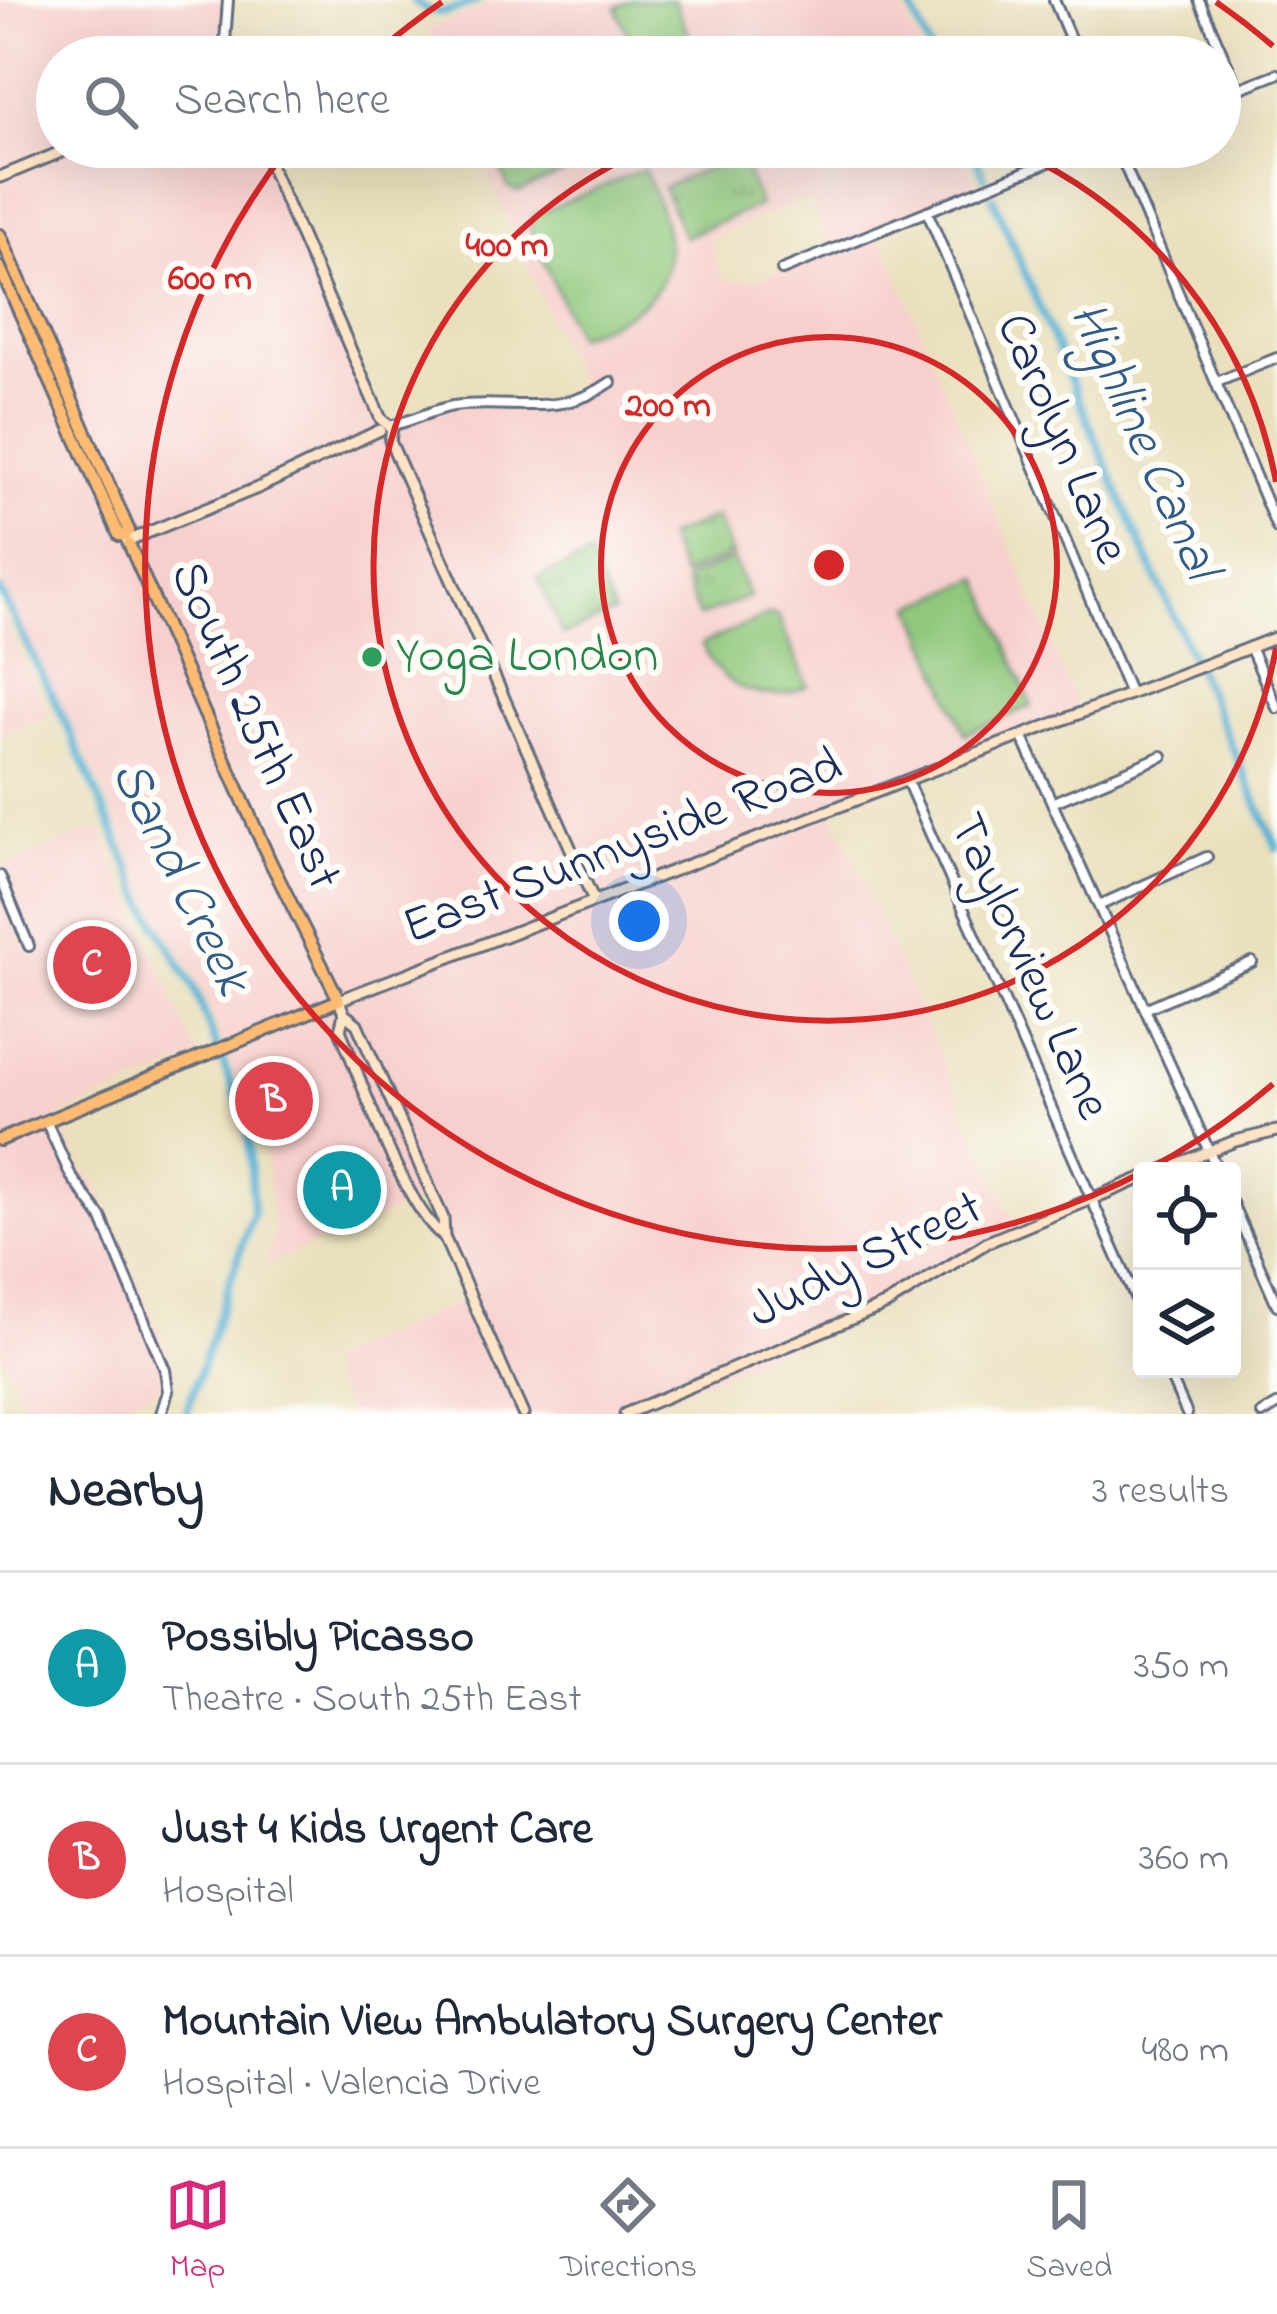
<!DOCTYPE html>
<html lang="en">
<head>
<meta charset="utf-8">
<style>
	body { margin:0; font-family:"Indie Flower",sans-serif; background:#f6f6f7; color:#1f2937 }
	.controls { position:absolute; right:36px; bottom:36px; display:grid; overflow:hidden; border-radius:12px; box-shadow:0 12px 48px #0002 }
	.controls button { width:108px; height:108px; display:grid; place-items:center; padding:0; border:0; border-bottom:3px solid #e0e1e3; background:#fff; color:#1f2937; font:60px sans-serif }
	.you { position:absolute; left:639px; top:921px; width:42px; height:42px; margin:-30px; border:9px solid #fff; border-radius:50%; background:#1a73e8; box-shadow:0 0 0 18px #1a73e833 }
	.badge { display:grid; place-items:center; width:78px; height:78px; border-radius:50%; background:#db2777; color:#fff; font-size:39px; font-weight:700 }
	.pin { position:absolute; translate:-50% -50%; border:6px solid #fff; box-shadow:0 3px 12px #0006 }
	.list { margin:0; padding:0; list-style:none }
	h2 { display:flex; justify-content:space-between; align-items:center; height:156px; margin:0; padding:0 48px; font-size:51px }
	h2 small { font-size:39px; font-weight:400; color:#747a83 }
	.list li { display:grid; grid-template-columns:78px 1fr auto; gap:36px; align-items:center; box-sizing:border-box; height:192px; padding:0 48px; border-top:3px solid #e0e1e3 }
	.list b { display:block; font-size:45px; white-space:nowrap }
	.list p { margin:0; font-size:39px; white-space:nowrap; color:#747a83 }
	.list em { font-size:39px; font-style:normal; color:#747a83 }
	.icon { flex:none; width:66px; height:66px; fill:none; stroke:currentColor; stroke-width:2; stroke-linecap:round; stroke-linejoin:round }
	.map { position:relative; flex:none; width:1277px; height:1414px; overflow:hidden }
	.search { position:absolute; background:#fff; box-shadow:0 12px 48px #0002; left:36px; right:36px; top:36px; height:132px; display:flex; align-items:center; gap:30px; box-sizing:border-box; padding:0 42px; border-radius:66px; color:#747a83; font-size:45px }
	.sheet { height:732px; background:#fff }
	nav { display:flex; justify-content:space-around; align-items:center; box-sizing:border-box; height:168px; border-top:3px solid #e0e1e3; background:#fff; font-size:33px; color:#747a83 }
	nav a { display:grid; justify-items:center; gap:6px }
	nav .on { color:#db2777 }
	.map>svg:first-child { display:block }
	.built { fill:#f7d0cd; fill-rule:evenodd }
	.grass { fill:#90c87b; stroke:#567c6c; stroke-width:3 }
	.park { fill:url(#park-tufts); stroke:#567c6c; stroke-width:3 }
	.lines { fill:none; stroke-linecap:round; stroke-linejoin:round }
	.canal { stroke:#56b1d3; stroke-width:8 }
	.street-casing { stroke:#636d7f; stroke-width:14 }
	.secondary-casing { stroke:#636d7f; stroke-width:15 }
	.primary-casing { stroke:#636d7f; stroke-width:16 }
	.street { stroke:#fff; stroke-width:8 }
	.secondary { stroke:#ffe4c6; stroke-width:9 }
	.primary { stroke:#ffbb71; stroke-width:10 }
	.ring { fill:none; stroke:#d62828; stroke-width:6 }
	.leisure-dot { fill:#2e9e5b; stroke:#fdfcf7; stroke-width:4.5 }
	.labels { text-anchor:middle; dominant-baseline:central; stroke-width:12; stroke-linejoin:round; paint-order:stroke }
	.street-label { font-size:51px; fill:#1b2f5e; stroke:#fdfcf7 }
	.leisure-label { font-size:51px; fill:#27864d; stroke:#fdfcf7; text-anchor:start }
	.water-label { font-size:54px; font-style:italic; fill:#305c87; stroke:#fdfcf7 }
	.centre { fill:#d62828; stroke:#fdfcf7; stroke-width:6 }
	.ring-label { font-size:36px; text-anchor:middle; font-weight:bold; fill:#d62828; stroke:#fdfcf7; stroke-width:12; stroke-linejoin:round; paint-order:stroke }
</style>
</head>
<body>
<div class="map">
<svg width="1277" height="1414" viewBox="0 0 1277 1414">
	<defs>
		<pattern id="park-tufts" width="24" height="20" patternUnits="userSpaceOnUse" patternTransform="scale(3)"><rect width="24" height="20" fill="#90c87b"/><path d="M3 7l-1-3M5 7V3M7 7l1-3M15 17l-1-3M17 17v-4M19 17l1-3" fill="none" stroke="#75a368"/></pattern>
	</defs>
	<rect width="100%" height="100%" fill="#fdfcf7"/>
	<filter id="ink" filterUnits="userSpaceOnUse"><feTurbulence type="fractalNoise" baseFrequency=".00833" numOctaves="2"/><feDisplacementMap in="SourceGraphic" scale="24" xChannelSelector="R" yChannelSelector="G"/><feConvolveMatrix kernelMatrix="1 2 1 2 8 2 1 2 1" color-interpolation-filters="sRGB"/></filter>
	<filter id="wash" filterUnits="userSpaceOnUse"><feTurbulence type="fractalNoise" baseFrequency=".004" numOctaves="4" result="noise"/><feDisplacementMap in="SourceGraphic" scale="48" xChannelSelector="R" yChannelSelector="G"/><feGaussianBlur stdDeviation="2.7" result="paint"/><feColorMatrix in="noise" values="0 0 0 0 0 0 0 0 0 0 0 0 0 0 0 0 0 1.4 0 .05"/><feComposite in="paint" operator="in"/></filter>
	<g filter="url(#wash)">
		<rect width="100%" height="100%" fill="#eae0bd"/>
		<path class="built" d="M0,0H228V57H57V147H262L386,431L413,418L453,406L584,399L477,147H962L979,190L879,231L1080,714L831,810L1017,1230L887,1304L625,1414H347L325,1362L471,1297L426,1197L266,1265L275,1228L265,1154L202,990L146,893L102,788L0,580ZM809,197L831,250L756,280H724L708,239Z
			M498,0H900L924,57H439L428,30Z
			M0,613L49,715L0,736Z
			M100,828L198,1058L59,1116L78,1164L96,1183L177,1375L175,1381L95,1414H28L0,1348V869Z"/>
		<path class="grass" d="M633,0H674L698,57H637L616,7Z
			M492,147H622V148L518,192L508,187Z
			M644,169C666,220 691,277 629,313C613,323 593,329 576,336L529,226L534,215Z
			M980,578L1032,706L965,734L913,606Z
			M771,614L778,617L808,686C763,706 721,690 702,644Z"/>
		<path class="park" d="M740,155L760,205L684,237L663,187Z
			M716,517L732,555L682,575L667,537Z
			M589,556L614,613L563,635L538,578Z
			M733,559L749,597L699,617L684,579Z"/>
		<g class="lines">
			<path class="canal" d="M414,0C433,21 456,10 478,0
				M908,0L933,57
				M971,147L985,178
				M993,198L1125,508L1277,848
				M0,591L64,719L146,905L194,988L248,1127L253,1212L186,1414"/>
		</g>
	</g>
	<g filter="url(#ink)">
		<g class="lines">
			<g class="street-casing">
				<path id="street" d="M228,0L225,42L228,57
					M1054,0L1078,57
					M1199,0L1238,89
					M1220,96L1277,74
					M1117,147L1277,528
					M927,211L1130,694
					M782,270L1086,147
					M1217,382L1277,358
					M389,426C411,422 431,410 453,406C512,398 558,420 611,382
					M1250,647L1277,708
					M1022,736L1218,1171
					M907,781L1142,1313
					M1054,802L1162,756
					M0,876L29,946
					M1100,905L1207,857
					M1145,1009L1252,962
					M46,1121L71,1176L101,1217L165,1370L168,1391L161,1414
					M1232,1203L1277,1305
					M1167,1369L1187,1414
					M1262,1414L1277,1405"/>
			</g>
			<g class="secondary-casing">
				<path id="secondary" d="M262,147L381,419L392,428L391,435
					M0,177L73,147
					M391,435L390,441L594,901
					M127,541L260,487L380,430
					M344,1014L340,1030C362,1082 403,1205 444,1237
					M1160,1171L1235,1141L1277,1131
					M523,1414L444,1237L443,1218L357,1024L344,1014L339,1000L1277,637
					M625,1414L887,1304L988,1242L1142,1178"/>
			</g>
			<g class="primary-casing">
				<path id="primary" d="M0,235L129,531L125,536
					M0,268L119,535L125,536
					M0,1140L339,1000L270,861L129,544"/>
			</g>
			<use href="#street" class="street"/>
			<use href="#secondary" class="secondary"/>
			<use href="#primary" class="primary"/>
		</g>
	</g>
	<g class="ring">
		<circle cx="829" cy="565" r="228"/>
		<path d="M1276 648A455 455 0 1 1 648 148M1010 148A455 455 0 0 1 1276 482"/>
		<path d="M1273 1084A683 683 0 0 1 287 149M376 53A683 683 0 0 1 442 2M1216 2A683 683 0 0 1 1273 46"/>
	</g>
	<circle class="leisure-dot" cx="372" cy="657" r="12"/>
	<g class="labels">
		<g class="street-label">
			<text transform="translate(1061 439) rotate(67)">Carolyn Lane</text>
			<text transform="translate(254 726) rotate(66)">South 25th East</text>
			<text transform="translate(623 848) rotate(-21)">East Sunnyside Road</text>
			<text transform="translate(1028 967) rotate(66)">Taylorview Lane</text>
			<text transform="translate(866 1261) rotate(-26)">Judy Street</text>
		</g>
		<g class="leisure-label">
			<text x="396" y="657">Yoga London</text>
		</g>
		<g class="water-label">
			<text transform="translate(1142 441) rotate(66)">Highline Canal</text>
			<text transform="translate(179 878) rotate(64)">Sand Creek</text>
		</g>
	</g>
	<circle cx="829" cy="565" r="18" class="centre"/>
	<g class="ring-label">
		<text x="507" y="256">400 m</text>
		<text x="210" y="289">600 m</text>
		<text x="668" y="416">200 m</text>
	</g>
</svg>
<div class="controls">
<button><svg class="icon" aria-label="locate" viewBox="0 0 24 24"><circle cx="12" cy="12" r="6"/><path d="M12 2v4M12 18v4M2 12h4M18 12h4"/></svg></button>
<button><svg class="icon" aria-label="layers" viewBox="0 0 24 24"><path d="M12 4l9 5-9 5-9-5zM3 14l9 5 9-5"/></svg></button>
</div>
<div class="you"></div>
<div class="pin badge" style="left:342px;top:1190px;background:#0f9aa8">A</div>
<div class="pin badge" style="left:274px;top:1101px;background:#e0444e">B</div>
<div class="pin badge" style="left:92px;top:965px;background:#e0444e">C</div>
<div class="search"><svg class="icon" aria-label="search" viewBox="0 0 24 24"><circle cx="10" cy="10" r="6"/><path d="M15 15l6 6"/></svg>Search here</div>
</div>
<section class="sheet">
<h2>Nearby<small>3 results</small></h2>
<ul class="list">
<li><span class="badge" style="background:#0f9aa8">A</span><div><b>Possibly Picasso</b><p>Theatre · South 25th East</p></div><em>350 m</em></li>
<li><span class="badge" style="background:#e0444e">B</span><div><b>Just 4 Kids Urgent Care</b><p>Hospital</p></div><em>360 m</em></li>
<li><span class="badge" style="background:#e0444e">C</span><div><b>Mountain View Ambulatory Surgery Center</b><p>Hospital · Valencia Drive</p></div><em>480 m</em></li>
</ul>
</section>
<nav>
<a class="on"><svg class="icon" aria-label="map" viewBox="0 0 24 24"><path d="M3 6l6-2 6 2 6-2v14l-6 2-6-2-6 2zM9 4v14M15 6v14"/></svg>Map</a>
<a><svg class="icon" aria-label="directions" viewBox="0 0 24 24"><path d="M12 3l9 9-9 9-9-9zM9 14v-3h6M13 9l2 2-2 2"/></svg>Directions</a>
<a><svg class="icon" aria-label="saved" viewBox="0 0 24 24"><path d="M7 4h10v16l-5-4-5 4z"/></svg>Saved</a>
</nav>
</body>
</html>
